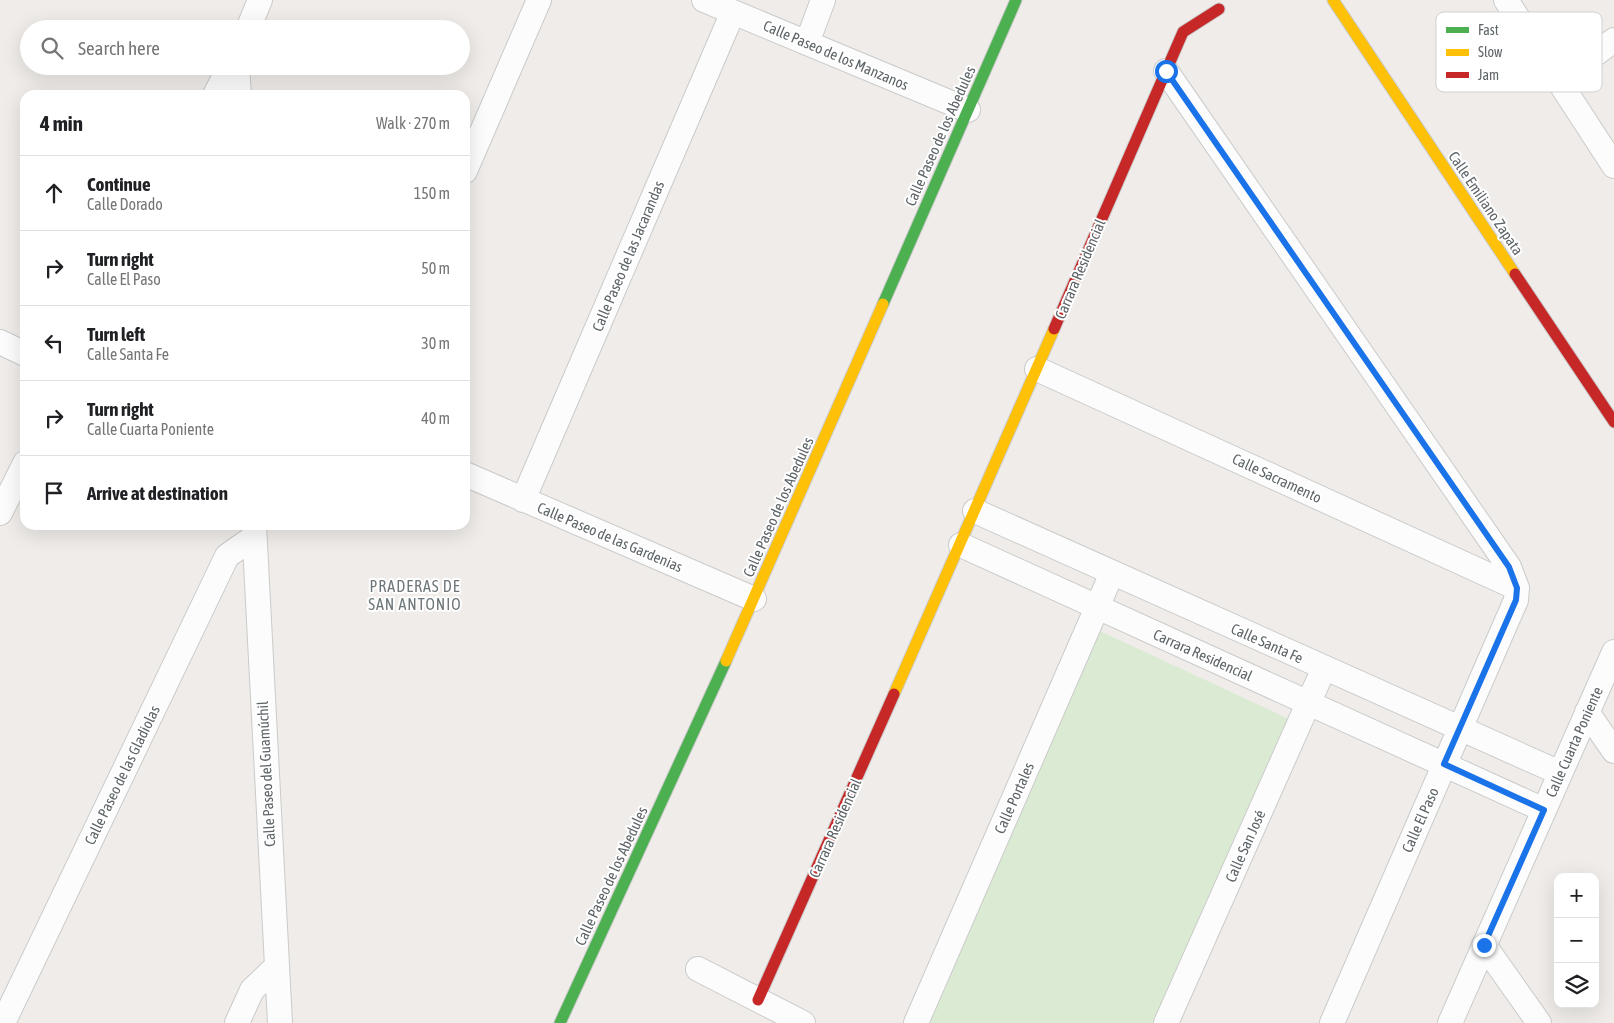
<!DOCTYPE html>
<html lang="en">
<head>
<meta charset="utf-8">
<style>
	body { margin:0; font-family:"Asap Condensed",sans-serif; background:#f2f2f2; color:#202124 }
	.controls { position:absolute; right:15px; bottom:15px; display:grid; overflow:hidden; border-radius:10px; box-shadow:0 5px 20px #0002 }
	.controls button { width:45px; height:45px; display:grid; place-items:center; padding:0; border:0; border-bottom:1px solid #e0e0e0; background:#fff; color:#202124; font:25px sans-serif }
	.stop { position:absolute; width:15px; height:15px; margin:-11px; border:4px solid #1a73e8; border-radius:50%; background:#fff }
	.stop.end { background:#1a73e8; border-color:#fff; box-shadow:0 1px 5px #0008 }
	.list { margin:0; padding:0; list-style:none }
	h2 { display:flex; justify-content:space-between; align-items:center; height:65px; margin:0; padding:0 20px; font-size:21px }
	h2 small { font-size:16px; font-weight:400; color:#757577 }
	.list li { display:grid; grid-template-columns:32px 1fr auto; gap:15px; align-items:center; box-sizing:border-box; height:75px; padding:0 20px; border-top:1px solid #e0e0e0 }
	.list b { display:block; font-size:19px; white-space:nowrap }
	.list p { margin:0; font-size:16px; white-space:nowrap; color:#757577 }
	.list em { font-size:16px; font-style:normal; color:#757577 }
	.icon { flex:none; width:28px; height:28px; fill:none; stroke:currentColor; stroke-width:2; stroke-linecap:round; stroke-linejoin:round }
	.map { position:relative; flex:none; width:1614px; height:1023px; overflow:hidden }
	.search { position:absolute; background:#fff; box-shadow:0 5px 20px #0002; left:20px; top:20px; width:450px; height:55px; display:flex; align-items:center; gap:12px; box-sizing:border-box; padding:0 18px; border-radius:28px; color:#757577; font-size:19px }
	.panel { position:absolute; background:#fff; box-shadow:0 5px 20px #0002; left:20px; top:90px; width:450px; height:440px; border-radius:15px }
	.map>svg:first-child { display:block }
	.green { fill:#dbebd3 }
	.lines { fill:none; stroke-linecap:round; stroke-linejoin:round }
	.street-casing { stroke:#cacbca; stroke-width:26 }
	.fast-casing { stroke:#cacaca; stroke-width:13 }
	.slow-casing { stroke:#cacaca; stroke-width:13 }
	.jam-casing { stroke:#cacaca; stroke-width:13 }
	.street { stroke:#fdfcfc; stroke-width:24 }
	.fast { stroke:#4caf50; stroke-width:11 }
	.slow { stroke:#ffc107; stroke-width:11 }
	.jam { stroke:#c62828; stroke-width:11 }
	.route { stroke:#1a73e8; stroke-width:6 }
	.labels { text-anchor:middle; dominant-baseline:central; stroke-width:4; stroke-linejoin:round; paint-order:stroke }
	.street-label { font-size:15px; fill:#5e6568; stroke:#fff }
	.neighbourhood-label { font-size:16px; letter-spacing:1px; fill:#6f777a; stroke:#fff }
	.key { fill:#fff; stroke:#cfd1d2; stroke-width:1 }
	.key-label { font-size:14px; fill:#5e6568 }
</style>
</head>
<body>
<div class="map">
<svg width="1614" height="1023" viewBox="0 0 1614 1023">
	<rect width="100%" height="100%" fill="#efece9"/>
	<path class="green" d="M1100,631L1289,719L1158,1023H924Z"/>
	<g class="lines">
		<g class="street-casing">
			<path id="street" d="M704,0L968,110
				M1506,0L1614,166
				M248,29L260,0
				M807,43L823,0
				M237,66L239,95
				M1166,71L1509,567L1517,588L1516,600L1332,1023
				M1559,81L1614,40
				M215,95L230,66
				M465,171L539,0
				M0,342L25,354
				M1037,369L1517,588
				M465,474L754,599
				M523,500L733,12
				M975,511L1560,773
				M0,513L25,463
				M254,525L280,1023
				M961,545L1544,810
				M1587,712L1614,751
				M1484,945L1539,1023
				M698,969L803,1023
				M3,1023L227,556L254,537
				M237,1023L252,990L276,967
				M916,1023L1112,573
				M1166,1023L1324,668
				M1450,1023L1614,652"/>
		</g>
		<g class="fast-casing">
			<path id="fast" d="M883,304L1016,0
				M560,1023L726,661"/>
		</g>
		<g class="slow-casing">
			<path id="slow" d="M1333,0L1515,274
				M726,661L883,304
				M894,694L1054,329"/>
		</g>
		<g class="jam-casing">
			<path id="jam" d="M1515,274L1614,422
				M1054,329L1183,32L1219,9
				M758,1000L894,694"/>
		</g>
		<use href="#street" class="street"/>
		<use href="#fast" class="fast"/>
		<use href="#slow" class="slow"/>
		<use href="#jam" class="jam"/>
	</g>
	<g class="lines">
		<path class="route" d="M1166,71L1509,567L1517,588L1516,600L1444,764L1544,810L1484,945"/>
	</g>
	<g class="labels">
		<g class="street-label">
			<text transform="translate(836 55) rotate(23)">Calle Paseo de los Manzanos</text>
			<text transform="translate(940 136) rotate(-66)">Calle Paseo de los Abedules</text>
			<text transform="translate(1486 203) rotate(56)">Calle Emiliano Zapata</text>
			<text transform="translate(628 256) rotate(-67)">Calle Paseo de las Jacarandas</text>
			<text transform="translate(1080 269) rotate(-67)">Carrara Residencial</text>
			<text transform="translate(1277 478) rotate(25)">Calle Sacramento</text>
			<text transform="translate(778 507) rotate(-66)">Calle Paseo de los Abedules</text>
			<text transform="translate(610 537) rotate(23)">Calle Paseo de las Gardenias</text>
			<text transform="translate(1267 643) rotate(24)">Calle Santa Fe</text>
			<text transform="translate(1203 655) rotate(24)">Carrara Residencial</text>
			<text transform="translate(1574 742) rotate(-66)">Calle Cuarta Poniente</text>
			<text transform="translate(266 774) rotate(-93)">Calle Paseo del Guamúchil</text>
			<text transform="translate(122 775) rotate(-64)">Calle Paseo de las Gladiolas</text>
			<text transform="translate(1014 798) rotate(-66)">Calle Portales</text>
			<text transform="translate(1420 820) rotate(-66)">Calle El Paso</text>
			<text transform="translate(835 828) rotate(-66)">Carrara Residencial</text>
			<text transform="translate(1245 846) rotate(-66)">Calle San José</text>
			<text transform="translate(611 876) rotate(-65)">Calle Paseo de los Abedules</text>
		</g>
		<g class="neighbourhood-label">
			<text x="415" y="586">PRADERAS DE<tspan x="415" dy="18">SAN ANTONIO</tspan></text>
		</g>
	</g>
	<rect x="1436" y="12" width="166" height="80" rx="8" class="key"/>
	<rect x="1446" y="27" width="23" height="6" fill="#4caf50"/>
	<rect x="1446" y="49" width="23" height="7" fill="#ffc107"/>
	<rect x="1446" y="72" width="23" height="6" fill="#c62828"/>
	<g class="key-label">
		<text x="1478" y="35">Fast</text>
		<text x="1478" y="57">Slow</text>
		<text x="1478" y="80">Jam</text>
	</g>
</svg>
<div class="controls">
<button>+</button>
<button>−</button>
<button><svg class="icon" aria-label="layers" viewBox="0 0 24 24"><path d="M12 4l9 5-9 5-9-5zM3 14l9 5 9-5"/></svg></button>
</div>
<div class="stop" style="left:1166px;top:71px"></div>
<div class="stop end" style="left:1484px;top:945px"></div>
<div class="search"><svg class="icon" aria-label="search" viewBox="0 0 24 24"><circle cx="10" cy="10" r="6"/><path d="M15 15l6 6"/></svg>Search here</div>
<section class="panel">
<h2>4 min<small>Walk · 270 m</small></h2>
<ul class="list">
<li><svg class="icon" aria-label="ahead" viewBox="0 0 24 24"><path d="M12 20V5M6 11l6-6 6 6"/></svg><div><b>Continue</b><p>Calle Dorado</p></div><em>150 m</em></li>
<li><svg class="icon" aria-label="right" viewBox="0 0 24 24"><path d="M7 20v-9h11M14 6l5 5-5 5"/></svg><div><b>Turn right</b><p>Calle El Paso</p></div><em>50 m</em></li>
<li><svg class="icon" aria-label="left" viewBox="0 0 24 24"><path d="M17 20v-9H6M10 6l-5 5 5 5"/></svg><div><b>Turn left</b><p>Calle Santa Fe</p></div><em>30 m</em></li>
<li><svg class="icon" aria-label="right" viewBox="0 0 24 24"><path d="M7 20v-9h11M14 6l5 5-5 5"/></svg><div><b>Turn right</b><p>Calle Cuarta Poniente</p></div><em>40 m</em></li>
<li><svg class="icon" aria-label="arrive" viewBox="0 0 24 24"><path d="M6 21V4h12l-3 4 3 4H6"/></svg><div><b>Arrive at destination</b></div></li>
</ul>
</section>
</div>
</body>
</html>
